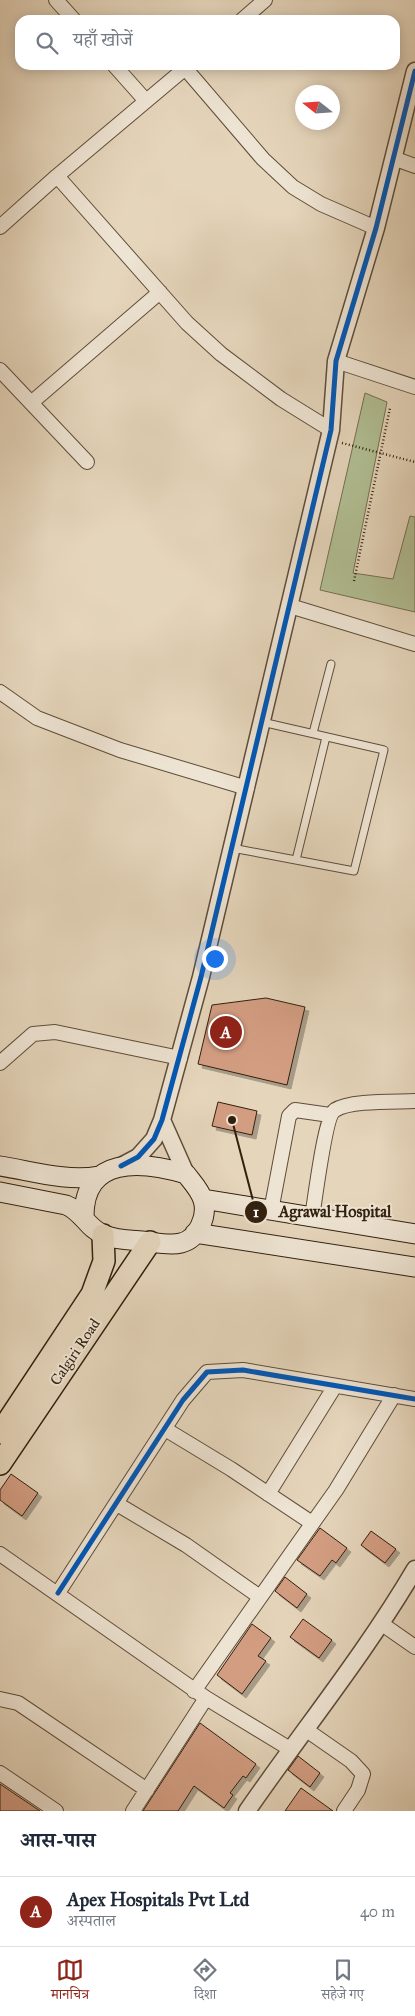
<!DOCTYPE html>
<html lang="hi">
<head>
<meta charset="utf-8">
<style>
	body { margin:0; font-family:"IM FELL Great Primer","Noto Serif Devanagari",serif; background:#f2f2f3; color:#1f2937 }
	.compass { position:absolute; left:295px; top:85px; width:45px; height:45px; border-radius:50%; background:#fff; box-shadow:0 2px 12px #0003; rotate:287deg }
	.you { position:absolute; left:214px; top:958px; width:18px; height:18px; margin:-12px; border:4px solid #fff; border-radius:50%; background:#1a73e8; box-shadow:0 0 0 8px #1a73e833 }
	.badge { display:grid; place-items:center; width:32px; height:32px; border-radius:50%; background:#8f2418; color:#fff; font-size:16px; font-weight:700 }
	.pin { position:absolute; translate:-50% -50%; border:2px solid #fff; box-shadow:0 1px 5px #0006 }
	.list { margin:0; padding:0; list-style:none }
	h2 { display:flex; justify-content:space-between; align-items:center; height:65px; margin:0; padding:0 20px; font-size:21px }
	h2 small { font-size:16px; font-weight:400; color:#747a83 }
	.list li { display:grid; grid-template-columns:32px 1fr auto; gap:15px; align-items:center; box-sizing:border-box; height:70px; padding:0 20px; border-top:1px solid #e0e1e3 }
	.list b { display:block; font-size:19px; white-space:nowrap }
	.list p { margin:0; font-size:16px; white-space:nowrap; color:#747a83 }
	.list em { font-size:16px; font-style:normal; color:#747a83 }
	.icon { flex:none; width:28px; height:28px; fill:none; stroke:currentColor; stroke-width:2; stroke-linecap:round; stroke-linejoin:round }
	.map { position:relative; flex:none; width:415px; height:1811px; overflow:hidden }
	.search { position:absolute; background:#fff; box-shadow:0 2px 12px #0003; left:15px; right:15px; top:15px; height:55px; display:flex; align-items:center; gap:12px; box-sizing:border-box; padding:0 18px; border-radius:15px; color:#747a83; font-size:19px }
	.sheet { height:135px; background:#fff }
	nav { display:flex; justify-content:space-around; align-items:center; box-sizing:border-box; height:70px; border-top:1px solid #e0e1e3; background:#fff; font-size:14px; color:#747a83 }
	nav a { display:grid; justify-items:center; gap:2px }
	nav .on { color:#8f2418 }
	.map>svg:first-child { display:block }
	.park { fill:#b1be93; stroke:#726f51 }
	.building { fill:#d39d82; stroke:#32200f; filter:url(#shadow) }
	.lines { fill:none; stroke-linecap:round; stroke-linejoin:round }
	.service-casing { stroke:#5f4d3a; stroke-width:9 }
	.minor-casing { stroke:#5f4d3a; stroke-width:16 }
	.tertiary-casing { stroke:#5f4d3a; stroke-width:19 }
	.secondary-casing { stroke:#32200f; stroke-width:21 }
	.primary-casing { stroke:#32200f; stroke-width:24 }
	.path { stroke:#32200f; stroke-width:2.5; stroke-dasharray:1 2.5; stroke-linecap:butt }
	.service { stroke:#eee4d3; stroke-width:7 }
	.minor { stroke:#eee4d3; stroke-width:14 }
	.tertiary { stroke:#eee4d3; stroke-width:16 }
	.secondary { stroke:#eee4d3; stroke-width:19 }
	.primary { stroke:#e5d5bb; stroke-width:21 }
	.cycleway-casing { stroke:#eee4d3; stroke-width:8 }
	.cycleway { stroke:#0057b8; stroke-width:5 }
	.labels { text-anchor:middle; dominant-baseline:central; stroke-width:4; stroke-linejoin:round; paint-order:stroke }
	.street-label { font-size:15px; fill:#32200f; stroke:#eee4d3 }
	.leader { fill:none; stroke:#32200f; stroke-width:2 }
	.callout-dot { fill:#32200f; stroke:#eee4d3; stroke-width:2 }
	.mark-label { font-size:15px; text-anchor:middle; font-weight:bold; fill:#fff }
	.callout-label { font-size:16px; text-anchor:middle; font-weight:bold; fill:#32200f; stroke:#eee4d3; stroke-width:4; stroke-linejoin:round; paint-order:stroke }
</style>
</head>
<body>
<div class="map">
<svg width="415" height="1811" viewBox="0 0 415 1811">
	<defs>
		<filter id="shadow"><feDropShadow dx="4" dy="4" stdDeviation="0" flood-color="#0004"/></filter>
	</defs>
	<rect width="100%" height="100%" fill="#e5d5bb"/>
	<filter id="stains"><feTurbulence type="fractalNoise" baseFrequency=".004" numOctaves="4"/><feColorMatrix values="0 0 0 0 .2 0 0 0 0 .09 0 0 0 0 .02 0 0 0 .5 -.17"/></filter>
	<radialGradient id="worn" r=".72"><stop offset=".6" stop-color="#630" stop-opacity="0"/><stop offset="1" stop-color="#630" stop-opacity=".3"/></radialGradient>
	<path class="park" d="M365,393L387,402L353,573L393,579L410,516L415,517V612L320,590Z"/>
	<path class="building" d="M266,998L305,1007L287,1085L198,1064L212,1005Z
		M218,1102L257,1111L252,1135L212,1126Z
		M11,1474L38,1493L22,1516L0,1500V1490Z
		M320,1528L347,1548L336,1563L332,1560L320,1576L297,1560Z
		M371,1531L396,1549L385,1563L361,1545Z
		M285,1577L307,1594L297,1608L275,1591Z
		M303,1619L332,1640L319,1658L290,1637Z
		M252,1624L271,1638L258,1656L266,1661L242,1694L217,1675Z
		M200,1723L256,1764L246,1778L243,1776L230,1793L233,1795L224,1808L194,1786L178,1811H143Z
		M298,1756L320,1773L310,1787L288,1770Z
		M0,1784L40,1811H0Z
		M301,1788L333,1811H285Z"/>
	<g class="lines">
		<g class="service-casing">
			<path id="service" d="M313,733L331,664
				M232,848L354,871L384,750L262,722
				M296,860L326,737"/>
		</g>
		<g class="minor-casing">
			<path id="minor" d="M56,0L74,20
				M242,20L265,0
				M114,65L146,101
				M185,68L263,159L293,187L321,204L376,228
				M393,158L415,166
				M57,176L187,323L221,354L281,399L331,430
				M0,227L57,176L189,65
				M336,361L415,387
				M0,370L87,462
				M31,403L160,292
				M290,606L415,644
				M0,692L37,718L120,750L247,788
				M0,1063L33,1034L55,1032L180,1058
				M271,1211L289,1116L295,1110L330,1115
				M312,1217C315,1200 325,1116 335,1110C350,1100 396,1102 415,1101
				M165,1429L231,1469L312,1523
				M268,1494L335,1386
				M117,1504L186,1545L260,1597
				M0,1554L206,1698L290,1749
				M58,1593L183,1400L207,1372L243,1370L415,1399
				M382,1624L415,1647
				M194,1691L336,1490L394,1395
				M0,1699L18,1703L147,1790
				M305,1729L351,1761L363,1774L358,1790L344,1811
				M0,1773L56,1811
				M133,1811L206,1698"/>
		</g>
		<g class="tertiary-casing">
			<path id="tertiary" d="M162,1120L186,1174
				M121,1166L138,1157L154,1139L162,1120L201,977L331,430L336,361L376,228L415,71
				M247,1811C303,1730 365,1654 415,1569"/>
		</g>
		<g class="secondary-casing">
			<path id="secondary" d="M0,1166C32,1171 67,1182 99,1176
				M0,1192L66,1205C82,1211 88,1229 104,1235C116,1240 130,1240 142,1241C154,1242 169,1246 181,1243C198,1239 208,1216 203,1200C200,1190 192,1182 186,1174C142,1161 83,1155 84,1218
				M203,1199L415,1234
				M195,1233L415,1267"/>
		</g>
		<g class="primary-casing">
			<path id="primary" d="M0,1433L92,1294L104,1261L103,1235
				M0,1464L150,1242"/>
		</g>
		<path class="path" d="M342,443L415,462
			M354,581L390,408"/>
		<use href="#service" class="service"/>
		<use href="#minor" class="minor"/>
		<use href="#tertiary" class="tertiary"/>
		<use href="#secondary" class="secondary"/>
		<use href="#primary" class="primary"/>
		<g class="cycleway-casing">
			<path id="cycleway" d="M121,1166L138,1157L154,1139L162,1120L201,977L331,430L336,361L376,228L415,71
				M58,1593L183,1400L207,1372L243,1370L415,1399"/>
		</g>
		<use href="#cycleway" class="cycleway"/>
	</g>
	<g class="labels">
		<g class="street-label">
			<text transform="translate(75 1352) rotate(-56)">Calgiri Road</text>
		</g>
	</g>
	<path class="leader" d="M232 1120L256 1212"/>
	<g class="callout-dot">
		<circle cx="232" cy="1120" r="5"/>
		<circle cx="256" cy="1212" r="12"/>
	</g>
	<g class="mark-label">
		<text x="256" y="1217">1</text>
	</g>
	<g class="callout-label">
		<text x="335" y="1217">Agrawal Hospital</text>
	</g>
	<rect width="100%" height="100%" filter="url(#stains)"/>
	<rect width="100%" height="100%" fill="url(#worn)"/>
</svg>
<svg class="compass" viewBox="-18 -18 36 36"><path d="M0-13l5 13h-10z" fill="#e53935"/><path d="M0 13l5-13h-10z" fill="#747a83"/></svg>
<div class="you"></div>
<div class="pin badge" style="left:226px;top:1032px">A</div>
<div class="search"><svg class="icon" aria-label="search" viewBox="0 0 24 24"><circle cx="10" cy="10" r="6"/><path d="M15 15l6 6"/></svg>यहाँ खोजें</div>
</div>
<section class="sheet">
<h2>आस-पास<small></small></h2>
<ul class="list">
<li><span class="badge">A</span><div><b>Apex Hospitals Pvt Ltd</b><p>अस्पताल</p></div><em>40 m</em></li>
</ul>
</section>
<nav>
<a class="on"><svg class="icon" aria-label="map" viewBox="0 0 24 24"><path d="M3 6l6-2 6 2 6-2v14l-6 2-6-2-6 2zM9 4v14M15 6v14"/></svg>मानचित्र</a>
<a><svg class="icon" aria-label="directions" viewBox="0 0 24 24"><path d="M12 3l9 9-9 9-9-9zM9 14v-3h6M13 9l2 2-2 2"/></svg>दिशा</a>
<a><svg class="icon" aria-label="saved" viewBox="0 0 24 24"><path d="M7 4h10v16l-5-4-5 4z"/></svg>सहेजे गए</a>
</nav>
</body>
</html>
